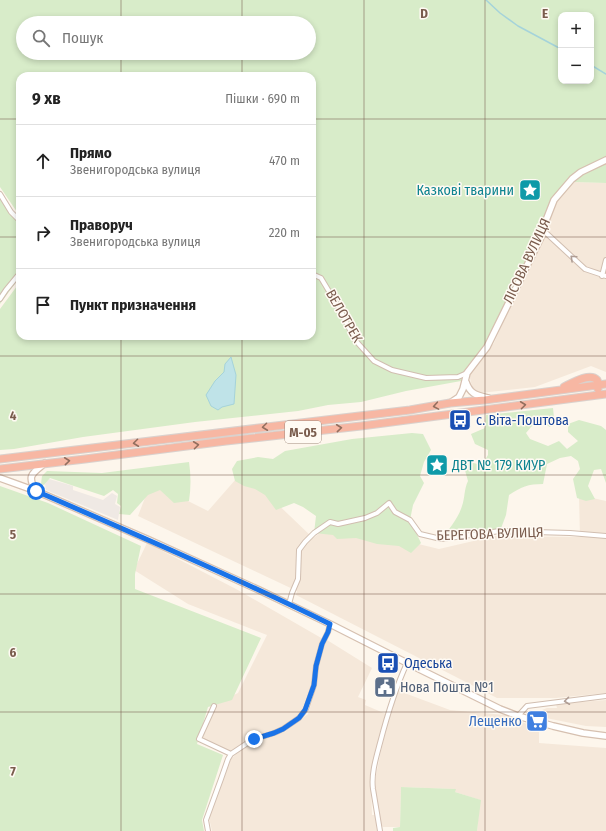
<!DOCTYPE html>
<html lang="uk">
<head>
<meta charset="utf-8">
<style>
	body { margin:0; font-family:"Fira Sans Condensed",sans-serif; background:#f6f6f6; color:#222 }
	.controls { position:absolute; right:12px; top:12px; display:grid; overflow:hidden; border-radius:8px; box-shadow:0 2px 6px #0003 }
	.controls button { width:36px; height:36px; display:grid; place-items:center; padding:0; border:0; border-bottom:1px solid #e0e0e0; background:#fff; color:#222; font:20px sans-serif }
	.stop { position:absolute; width:12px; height:12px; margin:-9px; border:3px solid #1a73e8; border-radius:50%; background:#fff }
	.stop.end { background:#1a73e8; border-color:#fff; box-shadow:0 1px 4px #0008 }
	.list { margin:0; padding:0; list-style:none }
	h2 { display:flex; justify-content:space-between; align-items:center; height:52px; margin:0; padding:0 16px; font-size:17px }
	h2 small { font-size:13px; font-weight:400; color:#767676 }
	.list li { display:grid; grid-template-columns:26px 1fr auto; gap:12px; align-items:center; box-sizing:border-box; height:72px; padding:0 16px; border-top:1px solid #e0e0e0 }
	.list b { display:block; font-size:15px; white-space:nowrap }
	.list p { margin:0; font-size:13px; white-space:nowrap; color:#767676 }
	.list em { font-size:13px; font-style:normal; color:#767676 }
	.icon { flex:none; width:22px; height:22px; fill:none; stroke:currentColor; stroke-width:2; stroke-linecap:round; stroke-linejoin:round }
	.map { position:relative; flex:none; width:606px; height:831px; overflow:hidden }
	.search { position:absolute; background:#fff; box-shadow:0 2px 6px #0003; left:16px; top:16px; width:300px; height:44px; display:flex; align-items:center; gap:10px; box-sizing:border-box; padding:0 14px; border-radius:22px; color:#767676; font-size:15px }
	.panel { position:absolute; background:#fff; box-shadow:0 2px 6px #0003; left:16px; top:72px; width:300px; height:268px; border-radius:12px }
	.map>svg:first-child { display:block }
	.residential { fill:#f5e8da }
	.industrial { fill:#efe9e4 }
	.green { fill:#d8ecc9; fill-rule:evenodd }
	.water { fill:#bfe3e8; stroke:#a5d3da }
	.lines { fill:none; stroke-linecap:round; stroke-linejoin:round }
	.stream { stroke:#a5d3da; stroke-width:1.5 }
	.street-casing { stroke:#d1beb0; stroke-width:6 }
	.secondary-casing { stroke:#d6c0b0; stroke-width:8 }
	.highway-casing { stroke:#dad1cd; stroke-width:9 }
	.street { stroke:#fff; stroke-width:4 }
	.secondary { stroke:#fff; stroke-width:5.5 }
	.highway { stroke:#f7b7a3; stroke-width:7 }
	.oneway { stroke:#af9d94 }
	.oneway2 { stroke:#936e5e }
	.route { stroke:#1a73e8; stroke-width:5 }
	.grid { fill:none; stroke:#7a5c4d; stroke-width:1; stroke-opacity:0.55 }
	.labels { text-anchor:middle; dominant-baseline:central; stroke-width:3; stroke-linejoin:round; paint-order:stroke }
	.shield { fill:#fffaf3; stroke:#a28b7f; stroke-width:1 }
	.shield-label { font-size:13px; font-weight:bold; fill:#7a5c4d }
	.culture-label { font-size:14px; fill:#0d838f; stroke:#fffaf3; text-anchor:end }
	.street-label { font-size:14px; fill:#7a5c4d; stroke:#fffaf3 }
	.transit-label { font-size:14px; fill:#164399; stroke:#fffaf3; text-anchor:start }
	.service-label { font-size:14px; fill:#4e5e75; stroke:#fffaf3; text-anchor:start }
	.shop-label { font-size:14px; fill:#366cbe; stroke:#fffaf3; text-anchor:end }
	.grid-label { font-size:13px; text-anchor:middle; font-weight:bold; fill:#7a5c4d; stroke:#fffaf3; stroke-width:3; stroke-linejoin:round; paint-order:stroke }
</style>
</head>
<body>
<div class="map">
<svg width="606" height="831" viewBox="0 0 606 831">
	<rect width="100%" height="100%" fill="#fdf6ec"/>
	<path class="residential" d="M573,182L606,183V372L591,366L535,387L480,393L472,387L469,374L494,343L556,202Z
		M243,471L313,538L323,531L344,526L439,549L495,536L580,537L579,495L606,501V693L556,698H497L296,595L297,591L138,516L148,490L162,488L208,511Z
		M147,543L236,589L323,639L320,644L306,706L295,719L281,729L230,752L201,738L217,703L238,693L267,635L188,604L134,570Z
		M327,640L372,668L358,697L366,700L365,705L386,714L371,782L372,815H375L377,831H212L209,818L231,759L238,752L254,742L262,738L285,732L308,714L313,698L320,657Z
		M399,691L450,710L505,715L539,729V743L606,748V831H477L480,800L455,792V789L401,787L400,827H383L380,824L375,788L376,775L380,755L391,709Z
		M606,700V727L586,726L546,718L541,715L542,710L547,708H557L556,704Z"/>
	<path class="industrial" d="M49,479L73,486V490L103,500L112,493L117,496L115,504L120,507L118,520L46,490L45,484Z"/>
	<path class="green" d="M0,0H606V183L573,182L563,187L484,345L467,367L461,381L406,391L361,402L328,405L298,411L195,422L83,437L14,449L0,450V309L20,282V336H312V76H20V215L15,209L0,187ZM561,15H591V81H561ZM23,23H309V53H23Z
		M0,194L20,221V277L0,304Z
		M553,408L554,418L550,427L539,421L531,427L526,433L530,439L548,446L559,441L567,449L578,441L568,432V424L579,420L601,426L606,430V483L601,469L594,470L588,486L595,499L586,501L577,498L573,479L580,469L578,461L571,456L560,458L547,464L543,484C528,484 521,487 509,495L506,515L500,531L441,539C449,529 458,519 462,506C465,498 464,489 468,481L464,467L469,462L482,465L488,455V450L475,444L471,434L485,428L486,415Z
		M412,433L423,434L431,450L424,462L420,476L424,483L413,505L410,520L421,543L411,553L399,546L377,544L356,538L337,539L333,535L314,533L316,516L303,507L294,503L276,510L265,495L255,489L244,486L235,481L232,469L237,461L258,457L273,459L285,451L352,439Z
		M189,462C191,475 191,488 189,501L174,503L160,490L148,495L130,515L119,514L121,506L117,503L118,494L113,490L104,496L50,478L44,485L41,484L42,476L47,471L102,473Z
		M0,486L48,503L141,546L135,574V589L261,638L232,700L208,707L197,744L223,755L202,820L204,831H0Z
		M401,787L456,789L455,792L481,800L477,831H393V828L400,827Z"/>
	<path class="water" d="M231,357L236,375L234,404L222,407L218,410L211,406L206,395L215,381L224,372L225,364Z"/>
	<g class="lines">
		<path class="stream" d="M486,0L500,13L518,26L561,49
			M591,65L606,74"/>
		<g class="street-casing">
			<path id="street" d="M0,194L11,212L20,221
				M544,231L585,269L606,276
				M312,274L321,278L339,308L355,340L374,361L392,370L426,378L458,377L467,373
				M602,276L606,260
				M0,299L6,290L20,273
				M289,604L292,593L298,579L299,550L305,542L314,533L330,522L338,524L365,518L377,513L389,503L395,512L410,520L420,534L441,539L500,531L570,533L606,536
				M214,706L199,739L231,754
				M518,716L527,706L606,696
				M208,831L206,820L221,779L228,759L231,754L252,740L274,733L283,729L299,718L306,709L314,685L316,666L322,644L328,632L330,624
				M380,831L373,789C371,774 376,758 380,743C387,716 395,689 407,663"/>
		</g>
		<g class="secondary-casing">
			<path id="secondary" d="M466,382C470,394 476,395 488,398
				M450,403L459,397L463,389L467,373L487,347L544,231L545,223L554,200L572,179L581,172L606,160
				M0,478L36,491L149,540L259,590L330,624L407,663L500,709L518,716L553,726L583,733L606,736
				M36,491C26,475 33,473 45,463"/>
		</g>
		<g class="highway-casing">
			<path id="highway" d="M564,387C572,383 590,372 597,380C599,383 599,385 598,389
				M0,459L410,410L450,403L485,400L606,384
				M0,469L85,459L226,441L361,426L606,394"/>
		</g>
		<use href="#street" class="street"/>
		<use href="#secondary" class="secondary"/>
		<use href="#highway" class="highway"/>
	</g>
	<defs><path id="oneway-chevron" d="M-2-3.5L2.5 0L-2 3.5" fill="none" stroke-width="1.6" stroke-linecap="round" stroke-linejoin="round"/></defs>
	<g class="oneway">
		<use href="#oneway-chevron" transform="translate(573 258) rotate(-137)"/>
		<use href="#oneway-chevron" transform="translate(567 701) rotate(173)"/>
	</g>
	<g class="oneway2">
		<use href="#oneway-chevron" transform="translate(523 405) rotate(-7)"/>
		<use href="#oneway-chevron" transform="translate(436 406) rotate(170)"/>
		<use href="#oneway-chevron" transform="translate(265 427) rotate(173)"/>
		<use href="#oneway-chevron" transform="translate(339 428) rotate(-6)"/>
		<use href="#oneway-chevron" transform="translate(136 443) rotate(173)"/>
		<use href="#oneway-chevron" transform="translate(196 445) rotate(-7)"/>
		<use href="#oneway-chevron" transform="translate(67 461) rotate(-6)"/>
	</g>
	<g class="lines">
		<path class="route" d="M36,491C135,534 234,577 330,624L328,632L322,644L316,666L314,685L305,710L299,718L283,729L274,733L254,739"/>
	</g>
	<path class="grid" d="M121,0V23M242,0V23M364,0V831M485,0V831M121,53V76M242,53V76M0,119H20M312,119H606M0,237H20M312,237H606M121,336V831M242,336V831M0,356H606M0,475H606M0,594H606M0,712H606"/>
	<defs>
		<g id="sight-square" transform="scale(1.15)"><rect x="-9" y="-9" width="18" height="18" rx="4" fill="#0f9aa8" stroke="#fffaf3"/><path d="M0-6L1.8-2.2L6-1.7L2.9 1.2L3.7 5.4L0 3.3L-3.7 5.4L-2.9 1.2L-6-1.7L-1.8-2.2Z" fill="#fff"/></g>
		<g id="bus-square" transform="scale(1.15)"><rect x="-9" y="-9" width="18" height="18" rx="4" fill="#1a4fb4" stroke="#fffaf3"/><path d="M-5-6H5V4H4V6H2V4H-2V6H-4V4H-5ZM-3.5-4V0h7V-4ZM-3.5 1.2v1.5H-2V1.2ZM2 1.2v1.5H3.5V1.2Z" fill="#fff"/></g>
		<g id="civic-square" transform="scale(1.15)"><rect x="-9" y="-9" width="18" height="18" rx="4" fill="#5c6f8a" stroke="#fffaf3"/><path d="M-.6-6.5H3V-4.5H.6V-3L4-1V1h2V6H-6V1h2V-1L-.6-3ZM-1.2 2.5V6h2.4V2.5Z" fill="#fff"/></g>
		<g id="supermarket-square" transform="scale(1.15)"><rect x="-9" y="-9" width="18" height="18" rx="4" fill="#3f7fe0" stroke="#fffaf3"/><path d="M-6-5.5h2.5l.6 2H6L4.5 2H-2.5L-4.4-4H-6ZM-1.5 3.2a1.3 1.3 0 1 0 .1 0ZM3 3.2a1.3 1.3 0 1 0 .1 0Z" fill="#fff"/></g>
	</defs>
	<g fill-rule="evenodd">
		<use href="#sight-square" x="530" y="190"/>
		<use href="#bus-square" x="460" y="420"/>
		<use href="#sight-square" x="437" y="465"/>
		<use href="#bus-square" x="388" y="663"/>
		<use href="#civic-square" x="385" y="687"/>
		<use href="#supermarket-square" x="537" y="721"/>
	</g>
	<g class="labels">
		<rect class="shield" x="285" y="421" width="36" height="22" rx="3"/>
		<g class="shield-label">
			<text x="303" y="432">М-05</text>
		</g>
		<g class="culture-label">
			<text x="514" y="190">Казкові тварини</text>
			<text x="452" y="465" text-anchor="start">ДВТ № 179 КИУР</text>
		</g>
		<g class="street-label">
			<text transform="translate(527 261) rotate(-65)">ЛІСОВА ВУЛИЦЯ</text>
			<text transform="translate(344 316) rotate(60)">ВЕЛОТРЕК</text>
			<text transform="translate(490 534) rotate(-2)">БЕРЕГОВА ВУЛИЦЯ</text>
		</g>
		<g class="transit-label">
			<text x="476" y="420">с. Віта-Поштова</text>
			<text x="404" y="663">Одеська</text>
		</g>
		<g class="service-label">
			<text x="400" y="687">Нова Пошта №1</text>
		</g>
		<g class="shop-label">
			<text x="522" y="721">Лещенко</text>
		</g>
	</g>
	<g class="grid-label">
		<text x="424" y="18">D</text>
		<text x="545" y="18">E</text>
		<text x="13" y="420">4</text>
		<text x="13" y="539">5</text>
		<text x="13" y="657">6</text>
		<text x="13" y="776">7</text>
	</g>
</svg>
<div class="controls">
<button>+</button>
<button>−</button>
</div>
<div class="stop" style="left:36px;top:491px"></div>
<div class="stop end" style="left:254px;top:739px"></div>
<div class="search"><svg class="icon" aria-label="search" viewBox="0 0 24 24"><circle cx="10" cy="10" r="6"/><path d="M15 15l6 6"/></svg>Пошук</div>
<section class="panel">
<h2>9 хв<small>Пішки · 690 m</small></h2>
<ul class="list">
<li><svg class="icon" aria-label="ahead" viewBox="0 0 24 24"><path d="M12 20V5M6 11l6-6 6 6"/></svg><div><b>Прямо</b><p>Звенигородська вулиця</p></div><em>470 m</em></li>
<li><svg class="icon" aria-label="right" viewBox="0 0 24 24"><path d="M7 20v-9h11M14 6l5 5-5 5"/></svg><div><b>Праворуч</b><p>Звенигородська вулиця</p></div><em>220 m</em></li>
<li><svg class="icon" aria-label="arrive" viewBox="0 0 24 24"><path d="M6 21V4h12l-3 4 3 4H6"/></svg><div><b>Пункт призначення</b></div></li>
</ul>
</section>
</div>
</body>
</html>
